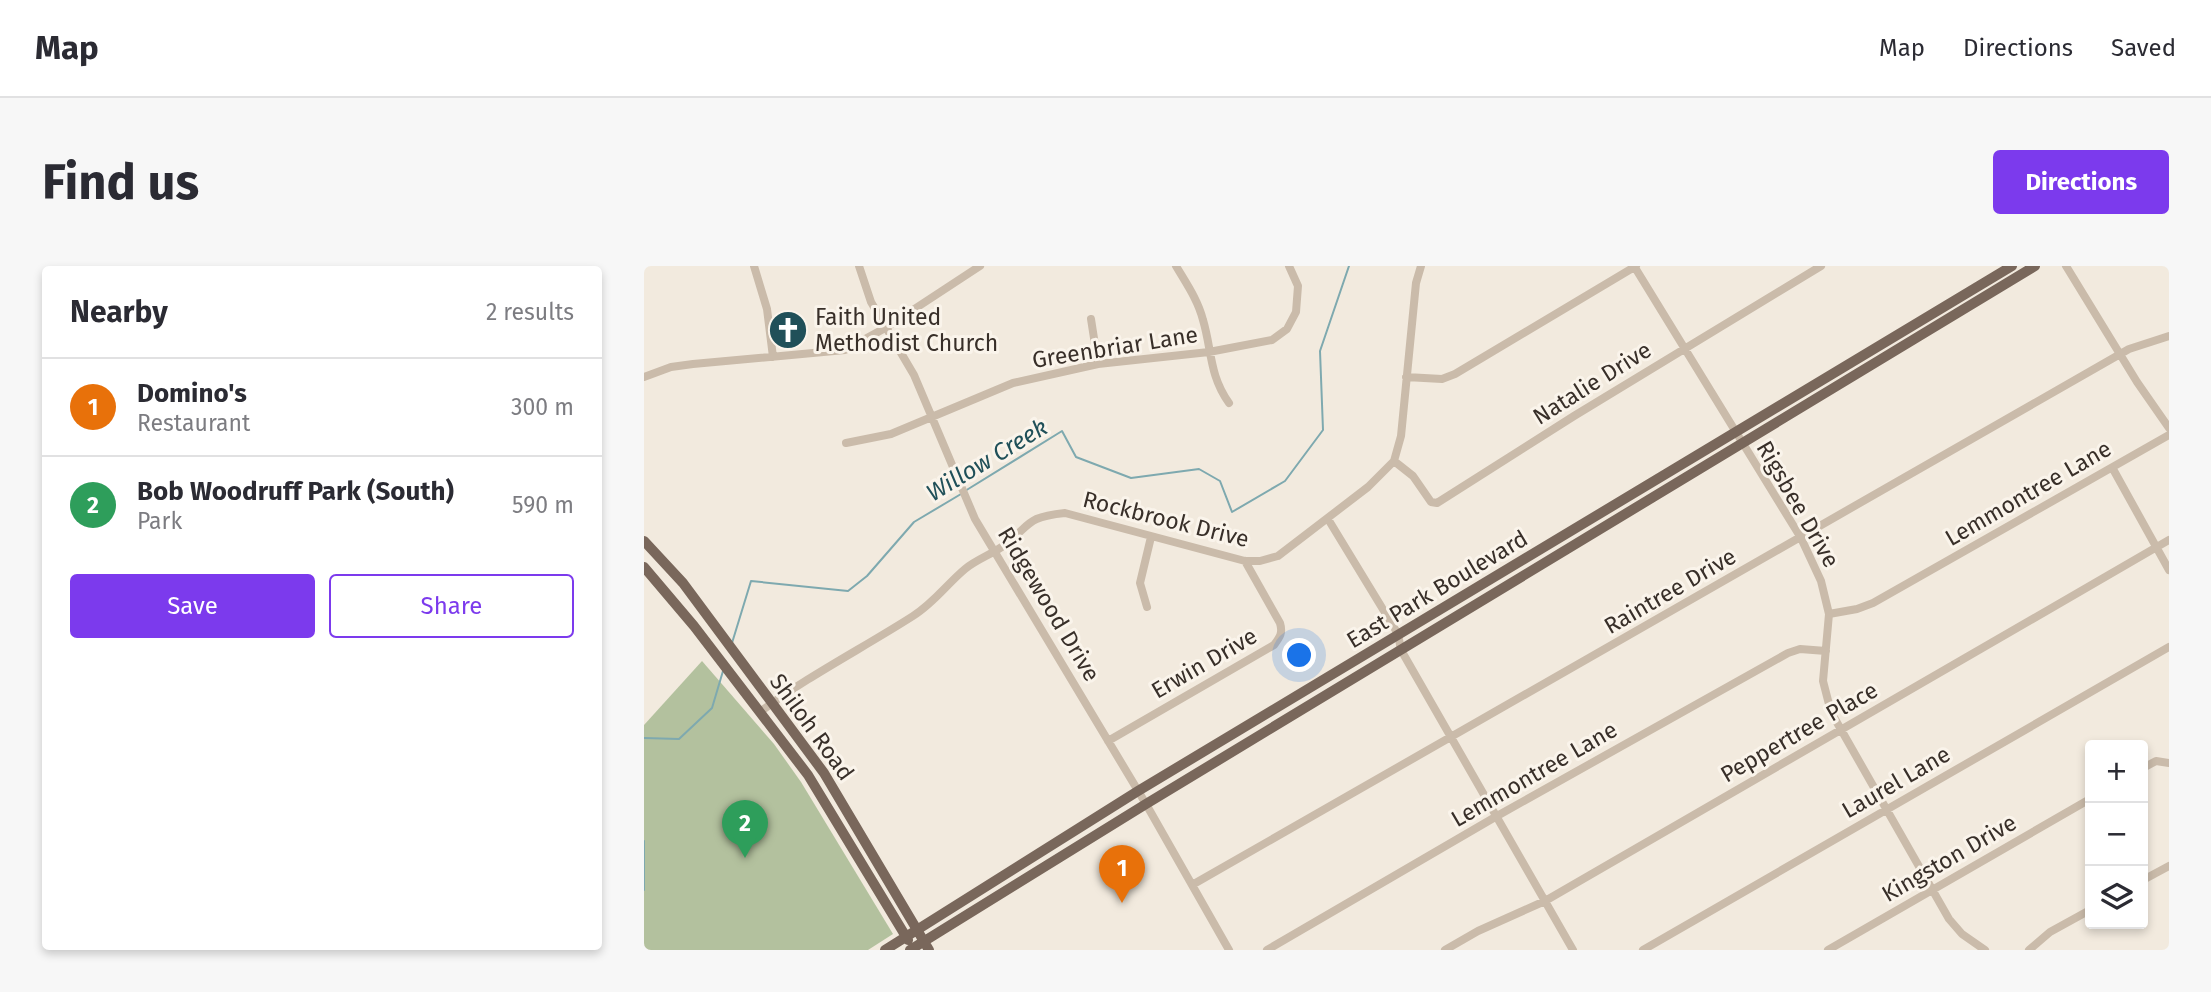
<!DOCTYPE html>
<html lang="en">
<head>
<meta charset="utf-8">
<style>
	body { margin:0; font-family:"Fira Sans",sans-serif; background:#f7f7f7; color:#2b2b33 }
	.controls { position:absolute; right:21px; bottom:21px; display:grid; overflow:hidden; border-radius:7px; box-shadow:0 4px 10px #0003 }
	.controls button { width:63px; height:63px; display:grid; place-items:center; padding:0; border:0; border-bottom:2px solid #e1e1e2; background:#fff; color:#2b2b33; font:35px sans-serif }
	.you { position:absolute; left:656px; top:390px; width:24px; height:24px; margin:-18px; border:5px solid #fff; border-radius:50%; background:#1a73e8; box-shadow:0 0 0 10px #1a73e833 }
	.badge { display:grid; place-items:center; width:46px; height:46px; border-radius:50%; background:#7c3aed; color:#fff; font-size:23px; font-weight:700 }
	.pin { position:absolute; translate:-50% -58px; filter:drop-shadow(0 2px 4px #0008) }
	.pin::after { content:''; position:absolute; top:37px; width:24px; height:21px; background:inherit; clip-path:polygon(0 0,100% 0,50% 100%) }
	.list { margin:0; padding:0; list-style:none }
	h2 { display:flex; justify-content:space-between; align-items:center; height:91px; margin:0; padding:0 28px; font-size:30px }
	h2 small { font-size:23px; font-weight:400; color:#7c7c81 }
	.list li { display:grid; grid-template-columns:46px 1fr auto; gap:21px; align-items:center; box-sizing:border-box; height:98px; padding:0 28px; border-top:2px solid #e1e1e2 }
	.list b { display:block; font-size:26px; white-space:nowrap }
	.list p { margin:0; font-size:23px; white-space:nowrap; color:#7c7c81 }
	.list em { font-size:23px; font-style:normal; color:#7c7c81 }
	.actions { display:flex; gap:14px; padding:21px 28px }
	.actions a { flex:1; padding:16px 0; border:2px solid #7c3aed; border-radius:7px; text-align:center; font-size:24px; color:#7c3aed }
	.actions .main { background:#7c3aed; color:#fff }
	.icon { flex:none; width:38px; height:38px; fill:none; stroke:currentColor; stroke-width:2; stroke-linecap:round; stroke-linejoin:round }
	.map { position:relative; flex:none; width:1525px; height:684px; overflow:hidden; border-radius:7px }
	header { display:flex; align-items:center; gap:42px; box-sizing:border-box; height:98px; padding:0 35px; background:#fff; border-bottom:2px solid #e1e1e2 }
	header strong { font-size:33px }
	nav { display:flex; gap:38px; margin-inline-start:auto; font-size:24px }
	.intro { display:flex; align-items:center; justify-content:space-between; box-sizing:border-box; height:168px; padding:0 42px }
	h1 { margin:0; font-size:49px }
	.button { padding:18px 32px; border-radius:7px; background:#7c3aed; color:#fff; font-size:24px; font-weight:700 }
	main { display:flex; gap:42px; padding:0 42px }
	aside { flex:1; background:#fff; border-radius:7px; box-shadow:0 4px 10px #0003 }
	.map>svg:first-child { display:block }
	.green { fill:#b3c19e }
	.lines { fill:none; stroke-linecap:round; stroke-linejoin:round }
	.stream { stroke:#7ea9af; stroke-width:2 }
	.minor { stroke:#cabbaa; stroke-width:8 }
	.major { stroke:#79675b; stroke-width:10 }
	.labels { text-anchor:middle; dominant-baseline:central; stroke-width:6; stroke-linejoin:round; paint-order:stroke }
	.poi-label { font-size:23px; fill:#382f29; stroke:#faf4eb; text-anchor:start }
	.street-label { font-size:23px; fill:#382f29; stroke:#faf4eb }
	.water-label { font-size:24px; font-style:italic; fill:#205059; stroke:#faf4eb }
</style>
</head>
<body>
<header>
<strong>Map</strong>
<nav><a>Map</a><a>Directions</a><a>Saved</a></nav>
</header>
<div class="intro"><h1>Find us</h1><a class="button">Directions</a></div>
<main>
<aside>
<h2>Nearby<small>2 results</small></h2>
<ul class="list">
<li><span class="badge" style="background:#e8710a">1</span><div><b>Domino's</b><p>Restaurant</p></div><em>300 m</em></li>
<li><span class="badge" style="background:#2e9e5b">2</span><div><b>Bob Woodruff Park (South)</b><p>Park</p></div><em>590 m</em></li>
</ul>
<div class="actions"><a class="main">Save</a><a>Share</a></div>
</aside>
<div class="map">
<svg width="1525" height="684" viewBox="0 0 1525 684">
	<rect width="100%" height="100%" fill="#f2eade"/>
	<path class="green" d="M58,395L130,478L157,516L249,668L224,684H0V459Z"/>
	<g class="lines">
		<path class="stream" d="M321,225L418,165L432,191L487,212L555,203L576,215L588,246L641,215L679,164L676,85L705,0
			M88,377L107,315L204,325L223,310L270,256L317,228
			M0,472L35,473L68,442L79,405
			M0,575V624"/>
		<path class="minor" d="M110,0L123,43L129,91
			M215,0L227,36L270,109L331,253L502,538L585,684
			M532,0C542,17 554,34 559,54C568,84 565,109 585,137
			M990,0L1157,272L1177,315L1185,348L1179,415L1187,446L1305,653L1318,668L1341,684
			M1422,0L1493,116L1525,162
			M447,53L454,98
			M0,111L27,101L49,98L201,84L243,61L336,0
			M762,111L798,113L811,108L992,0
			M202,177L247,168L369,117L454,98L565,86L628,74L643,63L652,46L654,20L645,0
			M750,195L769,210L787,236L793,237L930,150L1177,0
			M1469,203L1525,304
			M684,253L754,368L757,384L929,684
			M503,341L496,317L507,271
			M1185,348L1213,343L1229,337L1525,169
			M116,446C164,410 219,382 269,350C290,337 303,318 321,303C333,293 349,288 362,278C388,257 383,251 421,247L601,295H616L634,290L724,221L750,195L757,170L772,17L777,0
			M464,475L630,379C636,371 639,367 636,357L601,295
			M1499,502L1512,495L1525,497
			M1499,614L1525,600
			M548,619L1485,83L1525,70
			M623,684L853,550L1144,387L1156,383L1182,385
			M801,684L834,665L901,635L1525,274
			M999,684L1525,381
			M1184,684L1446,533
			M1385,684L1406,666L1446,644"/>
		<path class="major" d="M0,275L39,317L180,507L285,684
			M0,301L50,360L164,509L264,674
			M241,684L494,525L1368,0
			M266,684L502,538L1391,0"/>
	</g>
	<defs>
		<g id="church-disc" transform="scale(2.0125)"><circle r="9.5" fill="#205059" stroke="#faf4eb"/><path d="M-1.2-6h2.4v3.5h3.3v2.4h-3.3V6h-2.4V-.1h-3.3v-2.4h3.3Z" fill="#fff"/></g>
	</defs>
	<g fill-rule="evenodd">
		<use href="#church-disc" x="144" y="64"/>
	</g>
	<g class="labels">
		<g class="poi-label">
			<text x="171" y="51">Faith United<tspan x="171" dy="26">Methodist Church</tspan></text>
		</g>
		<g class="street-label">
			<text transform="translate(471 81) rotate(-9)">Greenbriar Lane</text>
			<text transform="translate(948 117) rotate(-32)">Natalie Drive</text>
			<text transform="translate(1384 227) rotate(-30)">Lemmontree Lane</text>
			<text transform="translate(1154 238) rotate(60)">Rigsbee Drive</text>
			<text transform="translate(522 253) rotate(14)">Rockbrook Drive</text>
			<text transform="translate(793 323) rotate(-31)">East Park Boulevard</text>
			<text transform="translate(1026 325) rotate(-30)">Raintree Drive</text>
			<text transform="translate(405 338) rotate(59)">Ridgewood Drive</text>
			<text transform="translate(560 397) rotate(-30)">Erwin Drive</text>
			<text transform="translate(168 461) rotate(54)">Shiloh Road</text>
			<text transform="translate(1155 466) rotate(-30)">Peppertree Place</text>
			<text transform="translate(890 508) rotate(-30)">Lemmontree Lane</text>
			<text transform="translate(1252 516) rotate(-30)">Laurel Lane</text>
			<text transform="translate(1305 592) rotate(-30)">Kingston Drive</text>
		</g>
		<g class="water-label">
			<text transform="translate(343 194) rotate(-31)">Willow Creek</text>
		</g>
	</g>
</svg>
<div class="controls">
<button>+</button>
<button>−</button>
<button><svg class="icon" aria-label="layers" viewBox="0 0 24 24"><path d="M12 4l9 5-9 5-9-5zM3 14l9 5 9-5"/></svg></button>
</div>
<div class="you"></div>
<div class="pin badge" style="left:478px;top:637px;background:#e8710a">1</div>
<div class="pin badge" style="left:101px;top:592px;background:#2e9e5b">2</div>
</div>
</main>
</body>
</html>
